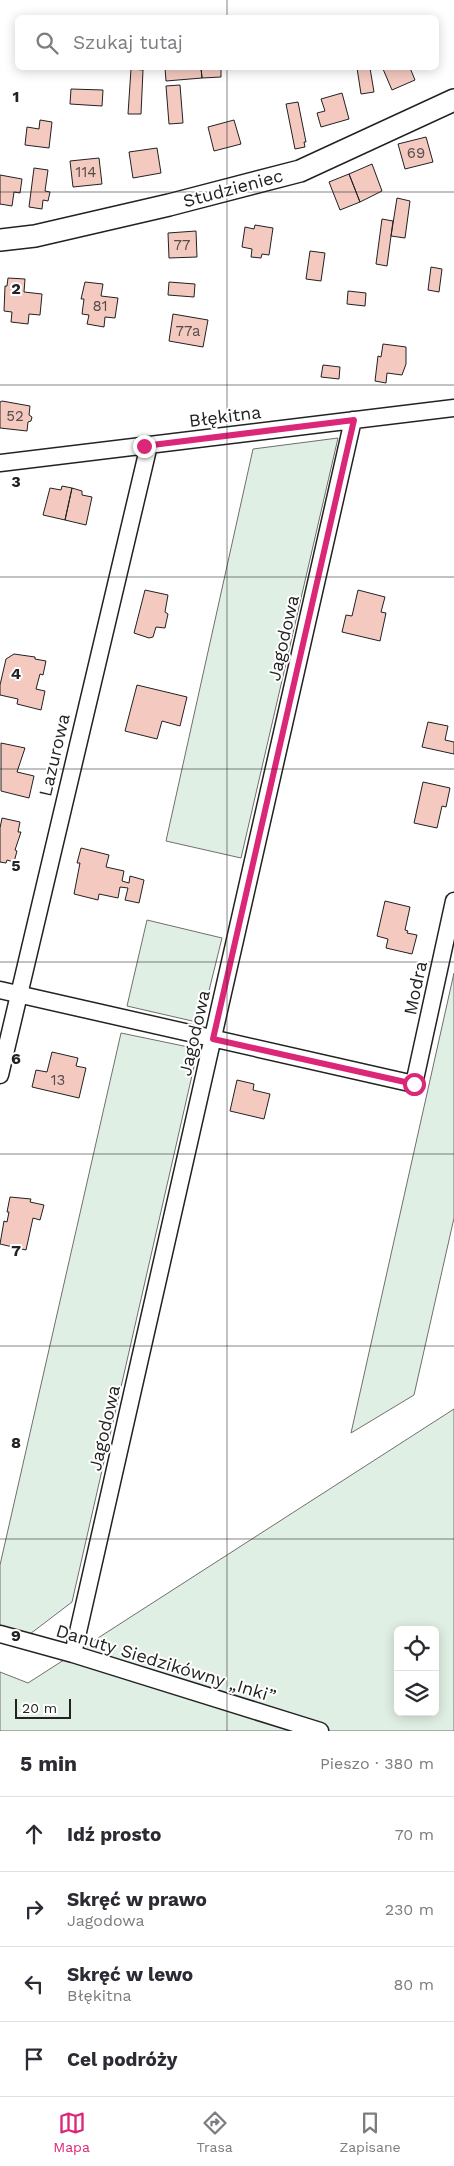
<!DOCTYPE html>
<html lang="pl">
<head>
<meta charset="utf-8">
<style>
	body { margin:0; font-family:"Work Sans",sans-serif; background:#f2f2f3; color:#2b2b33 }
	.controls { position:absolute; right:15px; bottom:15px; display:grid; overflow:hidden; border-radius:8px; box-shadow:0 2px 12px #0003 }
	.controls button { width:45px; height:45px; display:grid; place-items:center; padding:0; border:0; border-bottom:1px solid #e1e1e2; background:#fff; color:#2b2b33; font:25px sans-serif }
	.scale { position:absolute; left:15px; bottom:12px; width:56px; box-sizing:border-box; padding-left:5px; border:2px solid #222; border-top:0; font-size:14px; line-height:18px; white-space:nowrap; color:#222; -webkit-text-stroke:4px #fff; paint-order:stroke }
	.stop { position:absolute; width:15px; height:15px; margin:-11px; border:4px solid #db2777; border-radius:50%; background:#fff }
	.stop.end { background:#db2777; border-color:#fff; box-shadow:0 1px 5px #0008 }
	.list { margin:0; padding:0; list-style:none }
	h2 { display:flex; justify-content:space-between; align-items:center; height:65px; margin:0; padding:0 20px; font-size:21px }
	h2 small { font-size:16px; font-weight:400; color:#7c7c81 }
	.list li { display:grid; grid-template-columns:32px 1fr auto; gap:15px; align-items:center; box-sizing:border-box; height:75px; padding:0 20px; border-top:1px solid #e1e1e2 }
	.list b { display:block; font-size:19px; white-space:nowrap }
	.list p { margin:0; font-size:16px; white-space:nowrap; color:#7c7c81 }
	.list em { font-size:16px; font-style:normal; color:#7c7c81 }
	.icon { flex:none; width:28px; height:28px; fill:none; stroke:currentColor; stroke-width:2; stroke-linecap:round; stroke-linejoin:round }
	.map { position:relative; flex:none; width:454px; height:1731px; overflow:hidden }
	.search { position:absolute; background:#fff; box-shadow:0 2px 12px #0003; left:15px; right:15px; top:15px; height:55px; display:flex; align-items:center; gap:12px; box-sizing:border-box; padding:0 18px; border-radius:8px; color:#7c7c81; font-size:19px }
	.sheet { height:365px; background:#fff }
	nav { display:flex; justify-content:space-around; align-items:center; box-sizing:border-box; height:70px; border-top:1px solid #e1e1e2; background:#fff; font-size:14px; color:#7c7c81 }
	nav a { display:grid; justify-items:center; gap:2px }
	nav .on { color:#db2777 }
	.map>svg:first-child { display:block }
	.green { fill:#e0efe3; stroke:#6f6f6f; fill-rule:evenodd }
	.building { fill:#f3c9c0; stroke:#222 }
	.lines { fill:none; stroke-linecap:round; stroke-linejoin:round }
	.minor-casing { stroke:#222; stroke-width:19 }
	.tertiary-casing { stroke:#222; stroke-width:24 }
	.minor { stroke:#fff; stroke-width:16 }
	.tertiary { stroke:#fff; stroke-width:21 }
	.route { stroke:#db2777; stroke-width:6 }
	.grid { fill:none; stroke:#222; stroke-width:1; stroke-opacity:0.55 }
	.labels { text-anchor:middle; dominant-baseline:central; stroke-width:4; stroke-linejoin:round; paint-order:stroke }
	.number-label { font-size:15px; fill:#564c4a }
	.street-label { font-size:18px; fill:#222; stroke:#fff }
	.grid-label { font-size:16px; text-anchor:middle; font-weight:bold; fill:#222; stroke:#fff; stroke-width:4; stroke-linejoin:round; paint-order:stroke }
</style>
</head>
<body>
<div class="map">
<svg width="454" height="1731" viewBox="0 0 454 1731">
	<rect width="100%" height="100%" fill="#fff"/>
	<path class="green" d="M338,438L241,858L166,841L253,449Z
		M147,920L222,938L201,1023L127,1006Z
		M454,973V1218L414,1395L351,1433Z
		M121,1033L198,1049L72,1602L30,1634L0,1625V1565Z
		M454,1409V1731H0V1672L28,1683ZM398,1630H435V1712H398Z"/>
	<path class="building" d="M165,68H201L202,78L166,81Z
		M201,68H221V77L202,78Z
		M357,68H370L374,92L361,94Z
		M387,68H410L415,80L392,90L383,69Z
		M131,69L143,70L141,114H128Z
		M180,85L183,123L169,124L166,86Z
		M71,89L103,90L102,106L70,104Z
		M342,93L349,119L321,127L317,113L325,111L321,99Z
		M298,102L306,142H304L305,147L295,149L286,104Z
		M40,120L52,122L49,148L25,145L27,127L39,129Z
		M234,120L241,144L214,151L208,127Z
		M426,137L433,162L405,169L398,144Z
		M157,148L161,173L133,178L129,152Z
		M99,158L102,184L73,187L70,161Z
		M372,164L382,191L360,202L349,174Z
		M34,168L48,170L45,191L50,192L48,201L43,200L42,209L29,207Z
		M349,174L360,202L340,210L329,182Z
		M0,175L22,179L20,193L14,192L12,206L0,204Z
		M397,198L410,201L405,238L391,236Z
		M382,219L393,221L387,266L376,264Z
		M255,225L273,228L269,255L262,254L261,258L251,257L252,249L242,247L245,227L254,229Z
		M196,231L197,257L169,258L168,233Z
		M310,251L325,253L321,281L306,279Z
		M431,267L442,269L439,292L428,290Z
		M8,278L25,279L24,292L42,294L40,315L29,314L28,324L11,322L12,312L4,311L5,286H7Z
		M85,282L103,284L101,296L118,298L115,318L105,317L104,327L87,324L89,315L82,314L84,299H81Z
		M169,282L195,284L194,297L168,295Z
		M348,291L366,293L365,306L347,304Z
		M173,314L208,320L203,347L169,341Z
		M383,344L406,347V364L402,375L387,373L386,383L375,381L378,356L381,357Z
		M323,365L340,367L339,379L321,377Z
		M2,401L30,406L29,415L32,417L31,421L28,422L27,431L0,428V402Z
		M62,486L72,488L65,520L43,515L50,488L61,490Z
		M72,488L82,491V495L92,497L86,525L65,520Z
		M145,590L168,595L165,612L168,614L165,628L156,627L153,637L149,638L134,633Z
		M358,590L385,597L381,612L386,613L380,641L342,632L346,615L352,616Z
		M14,654L35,657V659L46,661L43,675L40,674L36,689L45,691L41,710L17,704L18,699L0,695V685L6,659Z
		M137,685L187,697L180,726L162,721L157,739L125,731Z
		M428,722L448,726L445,740L454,742V754L422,747Z
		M1,743L25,748L17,772L34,776L29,798L1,791Z
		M423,782L450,788L446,807L442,806L437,828L414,823Z
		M2,818L20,822L18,832H21L15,850L17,851L14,862L7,860L6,863L0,862V828Z
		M81,848L109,855L106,867L124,871L122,881L129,883L130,876L144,880L139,903L125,900L128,888L120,887L118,898L99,894L98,900L74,894L80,863H77Z
		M385,901L410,907L405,930L408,931L407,933L417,935L412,954L386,948L388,939L377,936Z
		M52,1052L78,1058L76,1066L86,1068L79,1098L32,1087L36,1070L47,1072Z
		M237,1080L254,1084L253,1090L270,1094L264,1119L230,1111Z
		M10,1197L31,1199L30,1202L44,1205L40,1220L33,1218L26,1250L0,1244L4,1221L7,1222L9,1212H7Z"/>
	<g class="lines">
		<g class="minor-casing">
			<path id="minor" d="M0,463L454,408
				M0,990L414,1084L454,901
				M0,1075L149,445
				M0,1634L73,1654L320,1731
				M73,1654L353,420"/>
		</g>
		<g class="tertiary-casing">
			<path id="tertiary" d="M0,240L35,236L169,205L300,171L454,100"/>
		</g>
		<use href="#minor" class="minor"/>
		<use href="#tertiary" class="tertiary"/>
	</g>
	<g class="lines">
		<path class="route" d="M144,446L354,420L213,1039L414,1084"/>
	</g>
	<path class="grid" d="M227,0V18M227,68V1731M0,192H454M0,385H454M0,577H454M0,769H454M0,962H454M0,1154H454M0,1346H454M0,1539H454"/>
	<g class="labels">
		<g class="number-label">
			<text x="416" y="153">69</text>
			<text x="86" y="172">114</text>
			<text x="182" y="245">77</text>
			<text x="100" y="306">81</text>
			<text x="188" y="331">77a</text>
			<text x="15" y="416">52</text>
			<text x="58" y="1080">13</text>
		</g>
		<g class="street-label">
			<text transform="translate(233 188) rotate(-15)">Studzieniec</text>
			<text transform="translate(225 416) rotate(-7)">Błękitna</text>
			<text transform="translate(283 638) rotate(-77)">Jagodowa</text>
			<text transform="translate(54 755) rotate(-77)">Lazurowa</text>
			<text transform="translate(415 988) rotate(-78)">Modra</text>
			<text transform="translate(194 1033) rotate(-77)">Jagodowa</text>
			<text transform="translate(104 1428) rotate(-77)">Jagodowa</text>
			<text transform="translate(166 1663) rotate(17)">Danuty Siedzikówny „Inki”</text>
		</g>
	</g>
	<g class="grid-label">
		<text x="16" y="102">1</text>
		<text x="16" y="294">2</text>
		<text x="16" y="487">3</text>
		<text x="16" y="679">4</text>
		<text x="16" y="871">5</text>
		<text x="16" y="1064">6</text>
		<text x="16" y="1256">7</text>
		<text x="16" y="1448">8</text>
		<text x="16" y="1641">9</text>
	</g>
</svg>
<div class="controls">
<button><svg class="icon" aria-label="locate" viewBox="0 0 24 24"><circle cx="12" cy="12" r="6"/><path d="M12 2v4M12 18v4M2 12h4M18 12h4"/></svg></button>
<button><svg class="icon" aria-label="layers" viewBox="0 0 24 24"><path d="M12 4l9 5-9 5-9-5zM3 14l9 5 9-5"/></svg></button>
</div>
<div class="scale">20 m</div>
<div class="stop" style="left:414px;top:1084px"></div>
<div class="stop end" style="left:144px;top:446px"></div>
<div class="search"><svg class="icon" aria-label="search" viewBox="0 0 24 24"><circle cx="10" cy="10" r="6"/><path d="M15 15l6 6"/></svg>Szukaj tutaj</div>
</div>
<section class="sheet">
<h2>5 min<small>Pieszo · 380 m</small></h2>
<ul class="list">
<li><svg class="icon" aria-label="ahead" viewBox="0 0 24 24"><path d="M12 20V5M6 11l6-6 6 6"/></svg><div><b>Idź prosto</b></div><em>70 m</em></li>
<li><svg class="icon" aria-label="right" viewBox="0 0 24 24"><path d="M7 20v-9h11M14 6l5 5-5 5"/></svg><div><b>Skręć w prawo</b><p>Jagodowa</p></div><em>230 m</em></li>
<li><svg class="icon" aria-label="left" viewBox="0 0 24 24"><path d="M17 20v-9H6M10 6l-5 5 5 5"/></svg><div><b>Skręć w lewo</b><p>Błękitna</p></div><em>80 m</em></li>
<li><svg class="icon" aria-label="arrive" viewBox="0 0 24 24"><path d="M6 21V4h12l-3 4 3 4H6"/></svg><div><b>Cel podróży</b></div></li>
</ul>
</section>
<nav>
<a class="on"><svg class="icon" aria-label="map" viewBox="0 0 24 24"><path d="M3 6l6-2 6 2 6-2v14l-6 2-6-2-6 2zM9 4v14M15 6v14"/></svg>Mapa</a>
<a><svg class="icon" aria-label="directions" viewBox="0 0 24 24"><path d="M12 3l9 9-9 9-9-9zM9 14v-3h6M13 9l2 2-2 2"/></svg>Trasa</a>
<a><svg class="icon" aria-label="saved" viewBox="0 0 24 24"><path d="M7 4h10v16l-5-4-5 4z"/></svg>Zapisane</a>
</nav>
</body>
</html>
